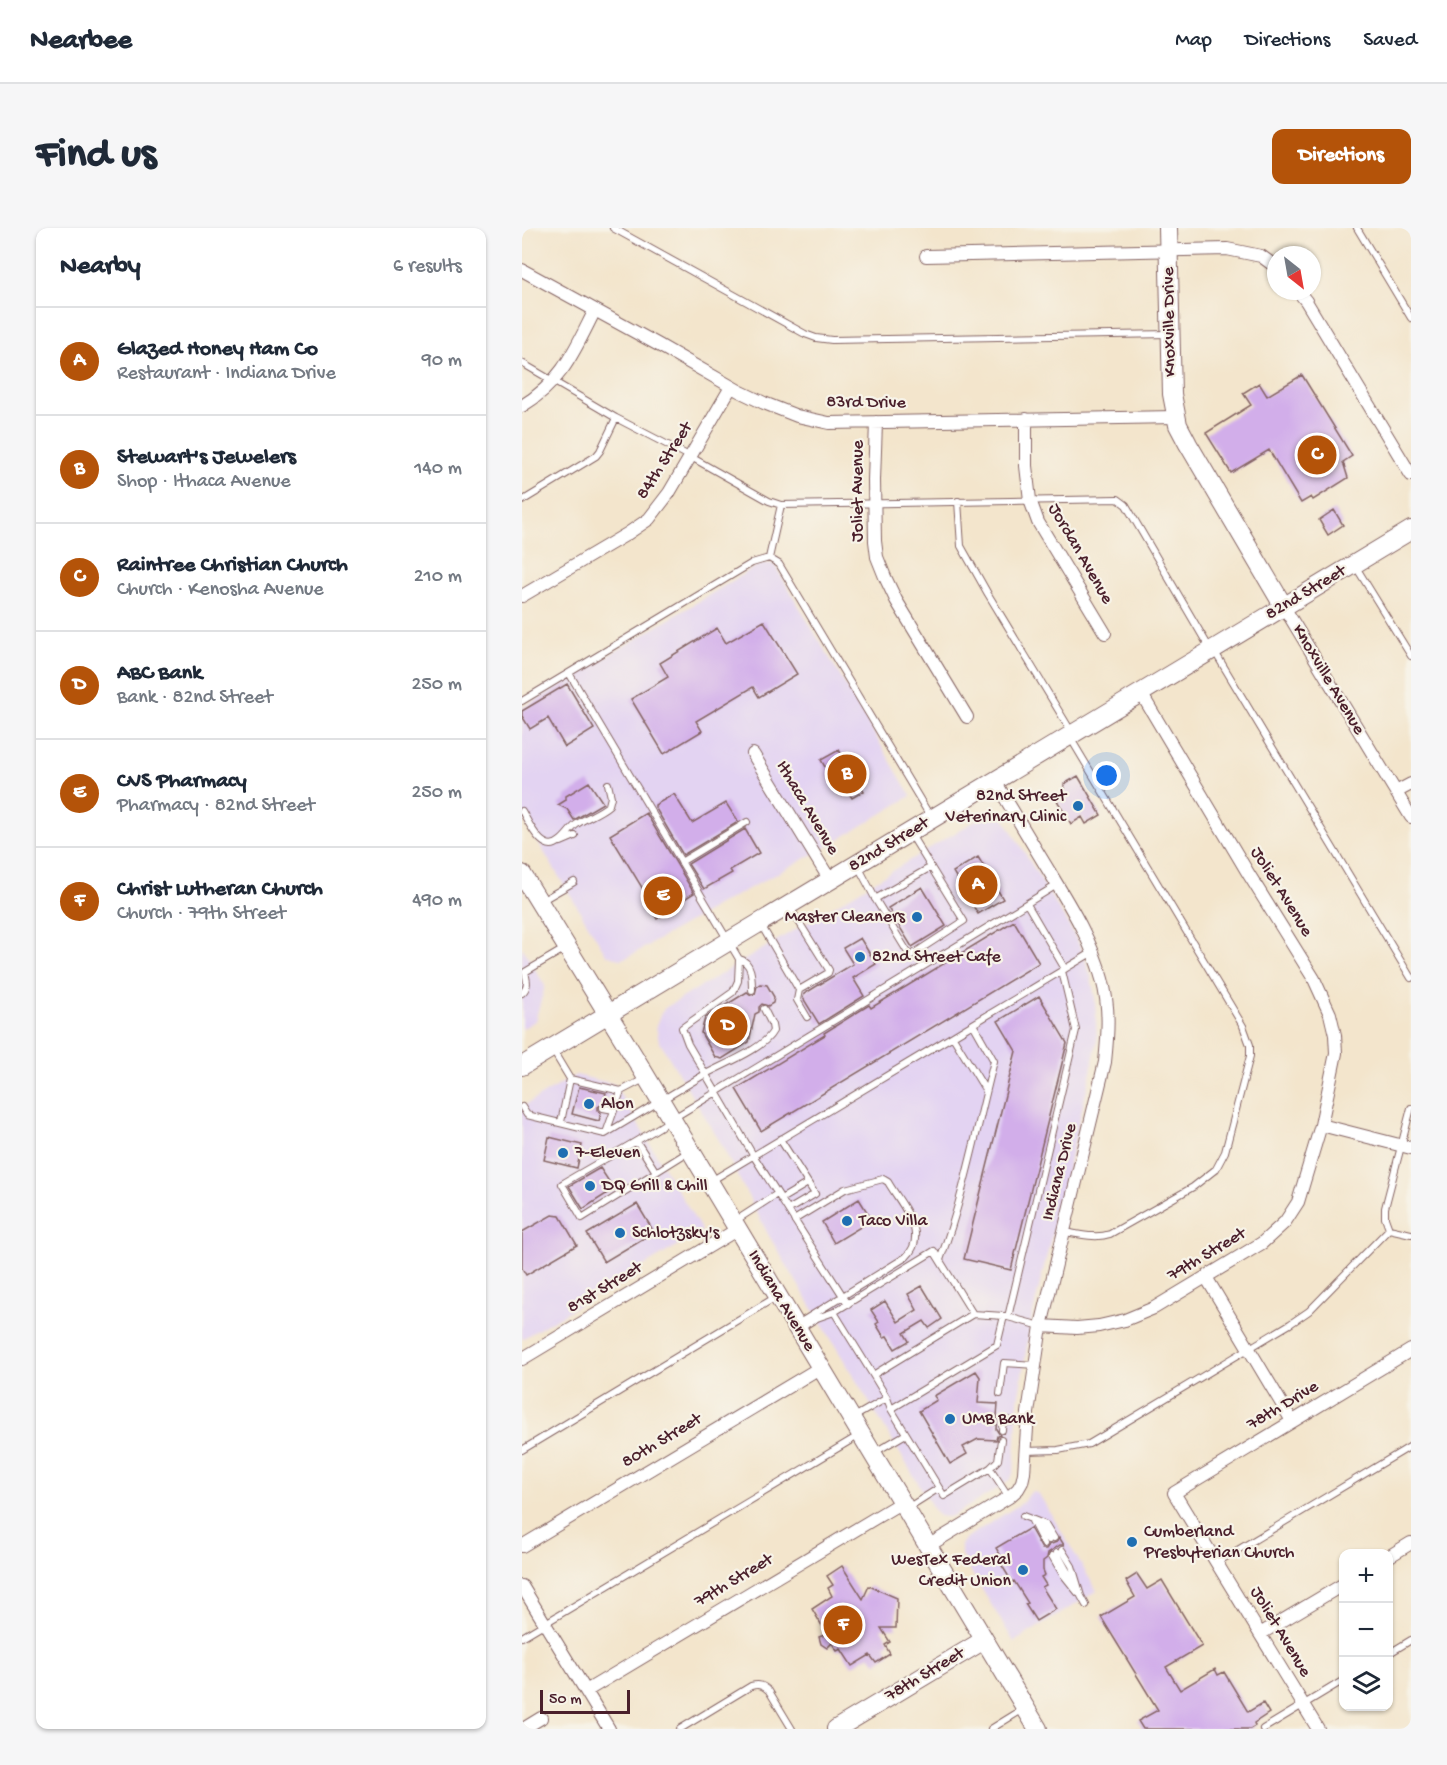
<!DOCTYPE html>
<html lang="en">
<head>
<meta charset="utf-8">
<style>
	body { margin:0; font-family:"Gochi Hand",sans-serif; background:#f6f6f7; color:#1f2937 }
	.controls { position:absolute; right:18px; bottom:18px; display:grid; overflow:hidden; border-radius:12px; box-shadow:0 2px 4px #0004 }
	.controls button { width:54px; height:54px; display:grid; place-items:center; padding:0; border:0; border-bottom:2px solid #e0e1e3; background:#fff; color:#1f2937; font:30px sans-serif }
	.compass { position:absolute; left:745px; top:18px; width:54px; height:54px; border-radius:50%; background:#fff; box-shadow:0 2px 4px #0004; rotate:149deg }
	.scale { position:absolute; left:18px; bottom:15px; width:90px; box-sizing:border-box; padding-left:6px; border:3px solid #4a1f2b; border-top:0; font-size:16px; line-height:21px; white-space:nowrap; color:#4a1f2b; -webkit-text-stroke:4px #f7f3e8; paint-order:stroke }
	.you { position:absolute; left:585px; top:548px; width:21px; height:21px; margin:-15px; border:4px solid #fff; border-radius:50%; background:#1a73e8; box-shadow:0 0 0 9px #1a73e833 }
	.badge { display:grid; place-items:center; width:39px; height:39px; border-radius:50%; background:#b45309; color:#fff; font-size:20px; font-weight:700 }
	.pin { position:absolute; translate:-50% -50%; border:3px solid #fff; box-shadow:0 2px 6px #0006 }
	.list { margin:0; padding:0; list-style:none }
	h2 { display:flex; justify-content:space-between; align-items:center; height:78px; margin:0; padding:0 24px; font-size:26px }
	h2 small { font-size:20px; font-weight:400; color:#747a83 }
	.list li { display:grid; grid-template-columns:39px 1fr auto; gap:18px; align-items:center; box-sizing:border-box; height:108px; padding:0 24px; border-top:2px solid #e0e1e3 }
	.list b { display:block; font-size:22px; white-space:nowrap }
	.list p { margin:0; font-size:20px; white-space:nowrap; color:#747a83 }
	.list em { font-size:20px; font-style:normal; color:#747a83 }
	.icon { flex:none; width:33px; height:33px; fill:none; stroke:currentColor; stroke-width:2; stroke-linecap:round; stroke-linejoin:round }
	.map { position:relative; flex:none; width:889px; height:1501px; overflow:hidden; border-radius:12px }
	header { display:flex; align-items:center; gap:36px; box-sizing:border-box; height:84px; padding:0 30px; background:#fff; border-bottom:2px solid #e0e1e3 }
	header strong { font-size:28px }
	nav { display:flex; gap:33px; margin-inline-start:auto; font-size:21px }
	.intro { display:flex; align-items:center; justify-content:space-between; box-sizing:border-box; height:144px; padding:0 36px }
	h1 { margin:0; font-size:42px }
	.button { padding:15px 27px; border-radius:12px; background:#b45309; color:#fff; font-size:21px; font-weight:700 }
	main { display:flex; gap:36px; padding:0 36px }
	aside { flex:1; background:#fff; border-radius:12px; box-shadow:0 2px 4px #0004 }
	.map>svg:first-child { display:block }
	.built { fill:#e3d3f2 }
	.building { fill:#d2aeea }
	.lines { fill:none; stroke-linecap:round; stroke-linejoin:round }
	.lane-casing { stroke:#856463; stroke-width:8 }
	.street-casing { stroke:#856463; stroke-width:14 }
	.secondary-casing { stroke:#856463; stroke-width:20 }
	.lane { stroke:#fff; stroke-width:6 }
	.street { stroke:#fff; stroke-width:12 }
	.secondary { stroke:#fff; stroke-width:18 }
	.poi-dot { fill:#1f6fb2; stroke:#f7f3e8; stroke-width:2 }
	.labels { text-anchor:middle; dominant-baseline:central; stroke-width:4.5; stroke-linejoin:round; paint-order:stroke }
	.street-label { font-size:18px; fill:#4a1f2b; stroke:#f7f3e8 }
	.poi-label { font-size:18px; fill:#4a1f2b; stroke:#f7f3e8; text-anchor:start }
</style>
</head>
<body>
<header>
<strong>Nearbee</strong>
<nav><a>Map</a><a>Directions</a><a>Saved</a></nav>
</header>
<div class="intro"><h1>Find us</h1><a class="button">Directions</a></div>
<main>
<aside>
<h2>Nearby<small>6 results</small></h2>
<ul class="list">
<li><span class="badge">A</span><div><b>Glazed Honey Ham Co</b><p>Restaurant · Indiana Drive</p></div><em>90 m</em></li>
<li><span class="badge">B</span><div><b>Stewart's Jewelers</b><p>Shop · Ithaca Avenue</p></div><em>140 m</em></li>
<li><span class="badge">C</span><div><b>Raintree Christian Church</b><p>Church · Kenosha Avenue</p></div><em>210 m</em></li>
<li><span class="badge">D</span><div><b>ABC Bank</b><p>Bank · 82nd Street</p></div><em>250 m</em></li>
<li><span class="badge">E</span><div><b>CVS Pharmacy</b><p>Pharmacy · 82nd Street</p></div><em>250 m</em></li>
<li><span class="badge">F</span><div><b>Christ Lutheran Church</b><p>Church · 79th Street</p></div><em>490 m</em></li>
</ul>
</aside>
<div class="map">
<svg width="889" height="1501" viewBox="0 0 889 1501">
	<rect width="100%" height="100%" fill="#f7f3e8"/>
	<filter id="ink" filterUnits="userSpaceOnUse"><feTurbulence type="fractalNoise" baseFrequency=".0167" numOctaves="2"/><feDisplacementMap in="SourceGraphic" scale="12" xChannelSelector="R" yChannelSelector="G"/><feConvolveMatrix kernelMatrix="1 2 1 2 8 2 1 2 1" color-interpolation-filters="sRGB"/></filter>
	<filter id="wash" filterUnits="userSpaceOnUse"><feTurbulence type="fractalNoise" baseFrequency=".008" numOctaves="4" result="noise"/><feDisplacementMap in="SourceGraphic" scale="24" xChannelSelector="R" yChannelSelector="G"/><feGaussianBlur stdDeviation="1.35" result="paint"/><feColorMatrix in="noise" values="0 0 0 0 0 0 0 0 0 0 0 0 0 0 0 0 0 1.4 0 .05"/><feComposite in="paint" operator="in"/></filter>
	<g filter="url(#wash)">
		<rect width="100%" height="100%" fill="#f3e5cc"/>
		<path class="built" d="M240,335L252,336L389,568L308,617L202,674L106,729L98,731L90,729L84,726L0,588V480Z
			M466,585L476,586L483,592L550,703L559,720L569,749L573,770L575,813L569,844L509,1093L496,1172L492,1244L487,1253L480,1258L430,1288L424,1289L417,1288L414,1285L247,1008L197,912L137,813L134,798L138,787L143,780Z
			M0,719L23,758L13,793L0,801Z
			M54,847L92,856L180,1003L0,1111V879Z
			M510,1263L517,1266L575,1363L492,1414L439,1327V1317L444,1310L500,1275Z"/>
		<g id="blocks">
			<path class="building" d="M780,147L830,228L821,234L826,250L791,272L789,269L779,275L747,222L709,245L684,205L729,177L721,165L737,155L745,168Z
				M812,282L821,297L806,307L797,292Z
				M242,393L275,446L237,469L231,459L174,493L180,503L142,526L109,471L146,449L138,435L195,400L204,415Z
				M45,456L72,501L43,519L26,490L8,501L0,488V483Z
				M317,522L324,534L334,528L346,548L337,554L342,563L330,570L325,562L317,566L304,545L306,544L299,532Z
				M556,548L579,587L564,596L560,589L549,596L533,569L542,563V556Z
				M67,554L81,575L52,592L45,581L36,577L44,572V568Z
				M152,566L170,595L204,575L216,594L161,627L133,579V577Z
				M124,585L172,665L151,678L152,680L135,691L121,668L124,666L88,607Z
				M223,601L237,625L208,642L210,645L182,661L166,636Z
				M456,629L481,671L456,686L431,644Z
				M400,659L424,698L390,719L366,680Z
				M492,693L517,735L239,903L214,861L303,807L302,805L347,777L349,780Z
				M338,710L354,736L331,750L342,768L297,796L281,770L282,766L331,736L321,720Z
				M238,756L245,757L252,769L251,775L246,778L240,776L237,779V784L233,786L227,814L200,831L193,829L179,805L183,790L225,764L229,767L233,766L235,758Z
				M517,768L545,815L489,1042L442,1031L494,823L476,793Z
				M57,859L84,865L82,875L76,879V882L79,885L77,893L50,886Z
				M27,909L60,917L55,940L22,932Z
				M78,940L92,961L61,981L47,958Z
				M337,971L350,992L312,1015L300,994Z
				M115,976L132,1004L82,1034L65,1006Z
				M30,987L38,988L55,1017L4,1047L0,1040V1004Z
				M400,1058L420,1091L407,1100L402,1093L382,1105L387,1113L373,1121L365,1108L362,1109L354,1096L357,1094L349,1082L363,1073L376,1094L395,1082L386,1066Z
				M454,1143L458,1149L456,1175L476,1176L474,1201L478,1207L475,1208L474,1212L456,1211L441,1219L445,1226L428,1236L397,1183L415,1172L412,1168Z
				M508,1300L520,1321H524L527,1317L535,1314L537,1309L542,1317H538L526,1325L525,1330L521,1333V1342L523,1347L519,1349L524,1357L520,1359L534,1381L514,1393L503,1376L506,1375L492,1353L490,1354L479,1336L482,1333L474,1320Z
				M320,1338L341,1371L347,1358L375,1370L374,1400H359L368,1414L363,1417L368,1426L354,1435L348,1427L330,1438L319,1421L315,1423L310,1415L305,1420L299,1416L297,1409L305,1406L290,1381L310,1368L306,1360L311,1357L305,1348Z
				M615,1346L625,1361L640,1352L680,1418L644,1439L658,1462L693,1441L696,1447L702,1444L726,1484L741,1475L747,1485L732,1495L733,1498L728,1501H621L616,1493L636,1482L579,1389L613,1369L604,1353Z"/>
		</g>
	</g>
	<g filter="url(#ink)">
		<use href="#blocks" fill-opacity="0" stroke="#856463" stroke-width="1.5"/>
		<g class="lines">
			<g class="lane-casing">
				<path id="lane" d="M91,0L283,106L294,110L310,112L648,106
					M835,0L889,90
					M0,135L94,190L169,229L247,273L259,277L596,271L604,277L688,421
					M0,273L74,228L78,223L94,190
					M436,273L439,318L466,366L549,503
					M247,330L259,277
					M834,339L889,428
					M693,424L889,750
					M47,445L217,731L216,753L211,764L160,800L166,816L231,927L326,1076
					M0,473L230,335L247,330L257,336L408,588
					M0,583C7,595 21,628 38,613C45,608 48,601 55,596C65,589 78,585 87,577L89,569L86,556
					M39,614L53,608
					M159,634L225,594
					M336,638L355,674L388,728L442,693L388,605
					M353,671L409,639
					M19,673L52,654
					M505,676L543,741
					M267,678L307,742L306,745L277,762
					M238,695L277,762L275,772L285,789
					M217,731C230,734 230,749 230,762
					M0,765C7,759 5,752 3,744L42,721
					M451,796L571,724
					M431,809L464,863
					M30,821L48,851L99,863L122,851
					M0,879L5,887L83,906C116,886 148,867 180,848C199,837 241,822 251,803L250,797L242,781
					M81,880L92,882
					M889,880L863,980V990L867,1001L889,1006
					M39,894L48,851
					M84,905L99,863
					M258,911L293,966L266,982
					M115,914L134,944L166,924
					M134,944L60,990L40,956C76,934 114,915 150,891L535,657
					M189,953L451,796L472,833C455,899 442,968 418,1032
					M259,971L286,955
					M272,992L323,961L361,951L366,954C379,977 408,1006 384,1029L274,1097
					M213,993L255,966
					M542,1004C557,1006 574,1011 588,1006L671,959L694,941L703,924L728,828V817L721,798L549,511
					M312,1084L412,1023L451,1086
					M482,1088L475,1117L369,1181L365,1170L351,1147L451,1086L482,1088L519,1098
					M486,1089L554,802L540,743
					M277,1101L295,1090L312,1084L351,1147
					M478,1166L482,1135L513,1137
					M369,1181L422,1268L468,1240L487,1269
					M332,1189L365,1170
					M480,1202L481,1192L505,1194
					M0,1222L254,1069
					M503,1223L536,1222L567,1216L768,1096L787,1083L867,1001
					M353,1224L384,1206
					M468,1240L476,1232L479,1212
					M387,1279L417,1260
					M501,1288L509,1291L522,1316
					M509,1291L524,1297L532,1310
					M514,1295L520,1301L527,1312
					M540,1322L550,1338L559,1368L564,1377
					M535,1325L551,1354
					M530,1328L540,1345L556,1365
					M694,1335L889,1218
					M0,1409L336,1208
					M866,1426L889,1412
					M158,1501L229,1458C237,1456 241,1457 247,1463L270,1501
					M469,1501L503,1480
					M741,1501L822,1452"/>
			</g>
			<g class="street-casing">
				<path id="street" d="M404,28L705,21L739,28L754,39
					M0,42L135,116L217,163L242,175L275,188L307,195L653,189
					M776,63L784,73L889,247
					M0,178C41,153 52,123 73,82
					M504,191V238L508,272L516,294L583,405
					M354,194L352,252L353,313L355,329L363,349L374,372L445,489
					M0,368L105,306L127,291L147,265L209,159
					M762,379L889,589
					M231,526L308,652
					M874,564L889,556
					M799,897L889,920
					M684,1049L770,1193
					M519,1098L555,1100L577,1098L603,1092L632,1080L740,1015L763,994L776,974L799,897L814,825L813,807L808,786L792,751L726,645L619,465
					M0,1131L216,1001
					M0,1318L299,1139
					M406,1318L487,1269L496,1261L500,1254L502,1245L506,1185L519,1098L583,834C586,806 588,779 580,751C570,714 550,681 530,648C511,617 492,585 473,553
					M866,1329L889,1315
					M0,1358L87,1501
					M738,1406L822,1356
					M64,1463L380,1274
					M1,1501L19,1490
					M796,1501L652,1265L889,1122"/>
			</g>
			<g class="secondary-casing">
				<path id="secondary" d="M646,0L650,166L656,197L666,216L762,379
					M0,646L116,835L516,1501
					M0,838L889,302
					M314,1501L462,1412"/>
			</g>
			<use href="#lane" class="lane"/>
			<use href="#street" class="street"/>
			<use href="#secondary" class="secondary"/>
		</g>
	</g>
	<g class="poi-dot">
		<circle cx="556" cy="578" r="6"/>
		<circle cx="395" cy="689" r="6"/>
		<circle cx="338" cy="729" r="6"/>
		<circle cx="67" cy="876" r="6"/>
		<circle cx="41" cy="925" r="6"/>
		<circle cx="68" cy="958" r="6"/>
		<circle cx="325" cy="993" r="6"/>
		<circle cx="98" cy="1005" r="6"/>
		<circle cx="428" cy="1191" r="6"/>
		<circle cx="610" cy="1314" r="6"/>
		<circle cx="501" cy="1342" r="6"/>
	</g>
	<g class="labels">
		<g class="street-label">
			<text transform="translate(648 94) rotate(-91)">Knoxville Drive</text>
			<text transform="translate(344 175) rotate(1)">83rd Drive</text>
			<text transform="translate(143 233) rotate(-57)">84th Street</text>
			<text transform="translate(336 263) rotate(-90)">Joliet Avenue</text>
			<text transform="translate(558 326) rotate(60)">Jordan Avenue</text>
			<text transform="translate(784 365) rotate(-31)">82nd Street</text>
			<text transform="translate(806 452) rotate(59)">Knoxville Avenue</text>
			<text transform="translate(285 580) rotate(59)">Ithaca Avenue</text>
			<text transform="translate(367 617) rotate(-31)">82nd Street</text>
			<text transform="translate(759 664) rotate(58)">Joliet Avenue</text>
			<text transform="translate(538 944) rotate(-76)">Indiana Drive</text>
			<text transform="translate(685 1027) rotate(-31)">79th Street</text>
			<text transform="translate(83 1060) rotate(-31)">81st Street</text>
			<text transform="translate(259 1073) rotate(59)">Indiana Avenue</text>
			<text transform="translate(761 1178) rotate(-31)">78th Drive</text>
			<text transform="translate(140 1213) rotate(-31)">80th Street</text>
			<text transform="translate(212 1353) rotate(-31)">79th Street</text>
			<text transform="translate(758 1404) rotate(59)">Joliet Avenue</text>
			<text transform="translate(403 1447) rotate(-31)">78th Street</text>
		</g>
		<g class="poi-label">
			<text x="544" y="568" text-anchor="end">82nd Street<tspan x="544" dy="21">Veterinary Clinic</tspan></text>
			<text x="383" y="689" text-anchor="end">Master Cleaners</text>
			<text x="350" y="729">82nd Street Cafe</text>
			<text x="79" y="876">Alon</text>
			<text x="53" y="925">7-Eleven</text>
			<text x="80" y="958">DQ Grill &amp; Chill</text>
			<text x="337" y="993">Taco Villa</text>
			<text x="110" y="1005">Schlotzsky's</text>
			<text x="440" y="1191">UMB Bank</text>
			<text x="622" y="1304">Cumberland<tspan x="622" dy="21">Presbyterian Church</tspan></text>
			<text x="489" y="1332" text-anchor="end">WesTex Federal<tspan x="489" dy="21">Credit Union</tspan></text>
		</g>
	</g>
</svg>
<div class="controls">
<button>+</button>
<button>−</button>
<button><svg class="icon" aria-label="layers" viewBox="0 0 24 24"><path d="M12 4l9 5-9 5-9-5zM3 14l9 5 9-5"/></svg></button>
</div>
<svg class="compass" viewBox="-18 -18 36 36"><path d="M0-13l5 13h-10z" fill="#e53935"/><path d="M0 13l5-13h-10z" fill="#747a83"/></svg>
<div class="scale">50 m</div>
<div class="you"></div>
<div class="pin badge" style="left:456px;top:657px">A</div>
<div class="pin badge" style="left:325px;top:546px">B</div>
<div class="pin badge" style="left:795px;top:227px">C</div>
<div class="pin badge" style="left:206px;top:798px">D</div>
<div class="pin badge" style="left:141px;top:668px">E</div>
<div class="pin badge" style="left:321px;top:1397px">F</div>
</div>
</main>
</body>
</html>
